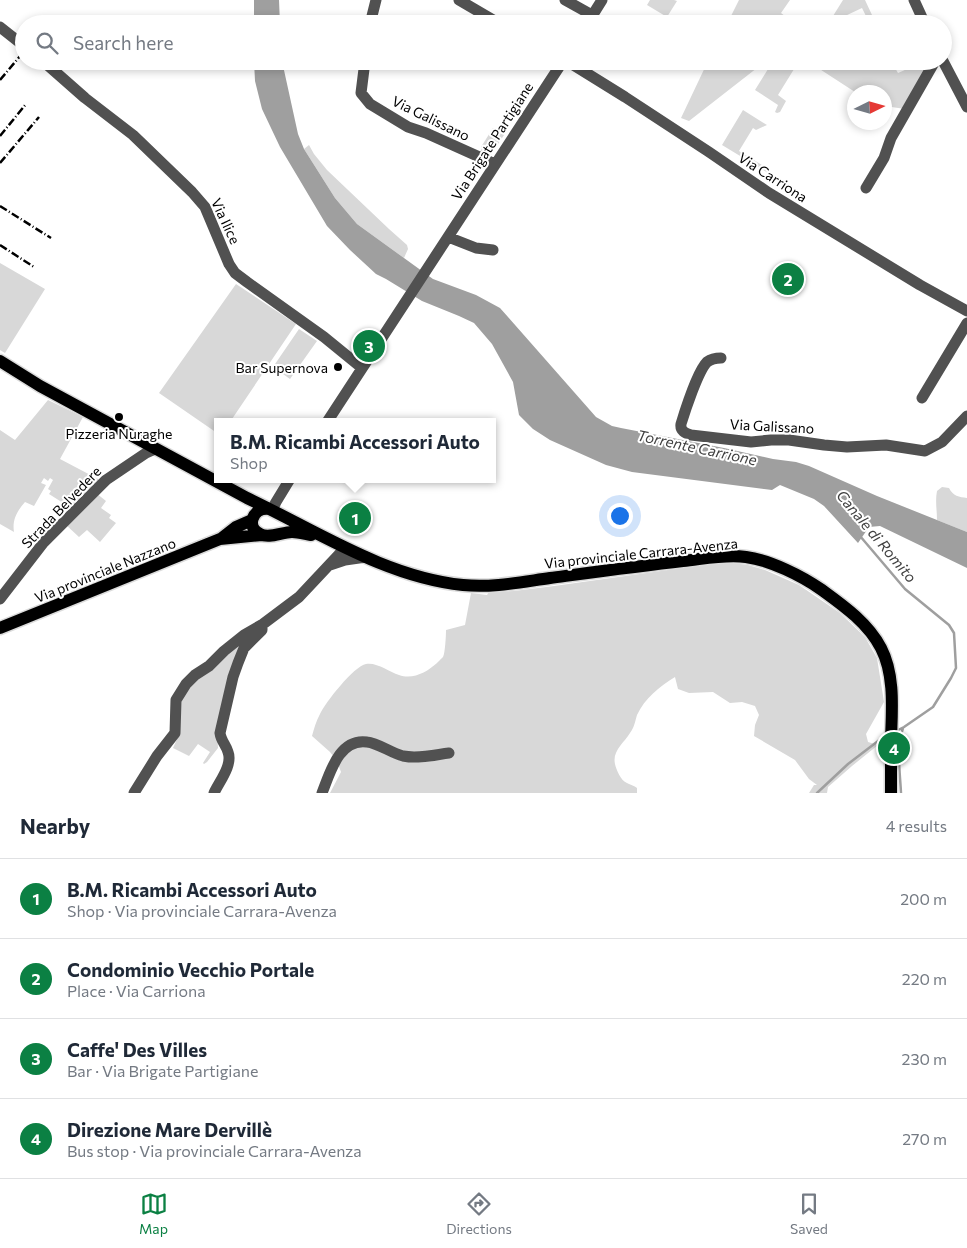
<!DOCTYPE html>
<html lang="en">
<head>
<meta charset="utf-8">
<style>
	body { margin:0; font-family:Commissioner,sans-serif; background:#f6f6f7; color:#1f2937 }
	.compass { position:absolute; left:847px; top:85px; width:45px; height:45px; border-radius:50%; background:#fff; box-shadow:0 2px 8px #0003; rotate:85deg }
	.you { position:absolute; left:619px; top:515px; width:18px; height:18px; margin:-12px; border:4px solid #fff; border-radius:50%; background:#1a73e8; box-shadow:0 0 0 8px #1a73e833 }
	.badge { display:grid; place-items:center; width:32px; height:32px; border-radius:50%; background:#0b8043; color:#fff; font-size:16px; font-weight:700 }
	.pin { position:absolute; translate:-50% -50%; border:2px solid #fff; box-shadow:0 1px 5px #0006 }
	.popup { position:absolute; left:214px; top:418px; width:282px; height:65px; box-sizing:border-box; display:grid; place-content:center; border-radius:0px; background:#fff; filter:drop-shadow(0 1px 4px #0005); font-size:16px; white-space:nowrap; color:#747a83 }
	.popup b { font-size:19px; color:#1f2937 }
	.popup::after { content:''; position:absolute; left:50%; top:100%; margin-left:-10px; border:10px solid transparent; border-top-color:#fff }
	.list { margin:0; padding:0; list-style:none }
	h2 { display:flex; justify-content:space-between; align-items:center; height:65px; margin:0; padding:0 20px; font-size:21px }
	h2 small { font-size:16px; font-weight:400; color:#747a83 }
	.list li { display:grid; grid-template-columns:32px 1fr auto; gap:15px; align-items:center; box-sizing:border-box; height:80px; padding:0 20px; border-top:1px solid #e0e1e3 }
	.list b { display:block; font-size:19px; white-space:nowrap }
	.list p { margin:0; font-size:16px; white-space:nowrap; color:#747a83 }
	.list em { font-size:16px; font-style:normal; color:#747a83 }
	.icon { flex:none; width:28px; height:28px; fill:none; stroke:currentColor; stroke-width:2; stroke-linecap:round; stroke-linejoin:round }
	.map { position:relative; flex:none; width:967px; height:793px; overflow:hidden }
	.search { position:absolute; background:#fff; box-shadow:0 2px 8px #0003; left:15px; right:15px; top:15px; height:55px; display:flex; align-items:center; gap:12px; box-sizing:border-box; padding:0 18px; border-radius:28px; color:#747a83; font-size:19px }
	.sheet { height:385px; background:#fff }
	nav { display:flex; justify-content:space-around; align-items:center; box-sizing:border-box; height:70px; border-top:1px solid #e0e1e3; background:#fff; font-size:14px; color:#747a83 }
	nav a { display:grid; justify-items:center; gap:2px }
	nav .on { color:#0b8043 }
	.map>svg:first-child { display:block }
	.green { fill:#d8d8d8 }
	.water { fill:#9f9f9f }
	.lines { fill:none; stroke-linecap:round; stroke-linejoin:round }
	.stream { stroke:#9f9f9f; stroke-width:2.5 }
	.major-casing { stroke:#dbdbdb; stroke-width:15 }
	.minor { stroke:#515151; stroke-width:11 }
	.major { stroke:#000; stroke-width:12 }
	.rail { stroke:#000; stroke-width:2.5; stroke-dasharray:8 2.5 1 2.5; stroke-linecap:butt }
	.poi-dot { fill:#000; stroke:#fff; stroke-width:2 }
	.labels { text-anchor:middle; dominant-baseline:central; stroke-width:4; stroke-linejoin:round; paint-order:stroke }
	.street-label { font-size:14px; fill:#000; stroke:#fff }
	.poi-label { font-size:14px; fill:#000; stroke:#fff; text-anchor:end }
	.water-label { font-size:15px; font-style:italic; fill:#404040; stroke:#fff }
</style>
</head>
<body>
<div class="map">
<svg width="967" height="793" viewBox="0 0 967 793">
	<rect width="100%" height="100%" fill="#fff"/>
	<path class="green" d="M650,0H674L677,1L667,17L647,5Z
		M739,0H790L781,13L795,24H727Z
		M843,0H865L872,15L867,18L862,8L828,24Z
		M708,61H766L689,121L681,118Z
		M773,61H799L778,95L786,101L780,112L777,113L775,112L778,105L755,90Z
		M802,61H843L848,66L858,61H891L898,73L923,62L924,63L927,61H933L905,109L885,106L884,92H855L815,66Z
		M743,110L767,125L756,130L753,128L739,151L770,170L768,173L722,145Z
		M493,128L504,135L489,158L480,152L482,148L481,147Z
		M309,145L314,154L327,170L389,229L407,245L408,249L404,258L357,224L335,198L304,149Z
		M0,263L45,289L5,353L0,350Z
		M236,284L296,324L230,422H218L217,433L159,393Z
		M299,329L317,341L290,379L273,367Z
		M48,400L83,417L60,459L98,479L99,482L79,498L71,508L49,494L51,491L48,489L53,480L50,478L48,481L44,478L41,483L46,485L34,506L25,502C17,511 12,520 14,532L0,524V430L15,440Z
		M942,487L949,488C953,496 959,497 967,498V532L937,520C937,510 935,501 937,491Z
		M96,493L106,501L101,508L111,515L109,518L116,523L100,542L87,530L79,537L65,524Z
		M725,562L748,565L765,570L799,585L840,613L865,637L877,658L884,702L866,734L868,742L878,745L852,766L828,787L827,793H809L814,785H817L809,779L795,760L754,736L755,725L759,715L755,706L742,702L730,703L713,692L689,693L678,689L675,677C659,687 645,698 637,715C635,722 634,728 630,733C624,743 612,751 615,764C616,769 621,781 627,783C631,785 633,785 637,788V793H330L341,772L337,761L330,752L312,736C314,729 316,721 320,714C325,703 354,666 366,664C377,662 389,672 399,675C413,680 427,672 437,663C438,662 442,658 443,657C445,653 446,636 446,630L465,625L471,593L487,595L489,592L514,591L554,586Z
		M240,641L217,729L218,748L207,762L204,764L203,763L210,752L198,744L189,756L173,748L178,737L180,699L191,683Z"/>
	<path class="water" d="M254,0H279L280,24H254Z
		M254,61H282L298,134L304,149L335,198L357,224L433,279L476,295L500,308L596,417L612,426L621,428L724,448L773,459L796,462L809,466L877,496L967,532V568L880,526L869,527L858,543L824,506L814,499L780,485L772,490L632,472L606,465L550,440L533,429L519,415L513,382L492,344L474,323L459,316L422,301L386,279L376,274L350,250L327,226L280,147L262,109L255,81Z"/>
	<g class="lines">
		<path class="stream" d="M860,536L905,589L949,625L954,633L956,668L951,678L933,707L904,727L896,731
			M817,793L848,764L882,738L887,735
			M901,793C900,772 896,748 903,728"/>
		<g class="major-casing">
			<path id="major" d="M0,361L40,386L247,498C317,531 385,577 463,585C492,588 521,582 550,578C595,572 639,566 683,561C703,559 725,554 746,557C770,560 802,576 822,590C844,606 868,623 881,648C895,675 892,709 891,739C891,757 891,775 891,793
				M269,509C253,507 245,527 260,534C269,539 282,532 292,532C298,532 305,534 311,535
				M222,538L236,527L252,520
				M0,628L220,539L262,535"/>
		</g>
		<path class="minor" d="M459,0L500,24
			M565,0L592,15
			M914,0L925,24
			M370,24L376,0
			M587,24L602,0
			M0,27L24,46
			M43,61L85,98L133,135L192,192L205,207L229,264L235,273L247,282L324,337L362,368
			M365,61L361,93L370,104L408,127L426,133L495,164
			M567,61L625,97L709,152L769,193L920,285L967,311
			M943,61L967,107
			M866,188L884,158L891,138L935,61
			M448,237L476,248L493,250
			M721,358C716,358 711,359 707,362C698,371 685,411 681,424C680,431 685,433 691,435L751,442L771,440H789L824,445L847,447L886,445L925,451L942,442L967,416
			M922,398L967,323
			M327,422L563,61
			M272,510L276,502L290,479
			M330,565L345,560L366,557
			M0,599L44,542L106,480L146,453L155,449
			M134,793L157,756L175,733L176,700L186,684L195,675L209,666L224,651L244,635L263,624L299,597L345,548
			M214,793C219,782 233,765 228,752C226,745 221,741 220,733L233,677L238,663L244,648L262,630V628
			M322,793C330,773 339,738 367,742C378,743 391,753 403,756C419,759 434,755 449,753"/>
		<use href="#major" class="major"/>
		<path class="rail" d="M0,80L21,55
			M0,136L26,104
			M0,163L39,117
			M0,206L51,238
			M0,245L34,267"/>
	</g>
	<g class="poi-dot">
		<circle cx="338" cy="367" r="5"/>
		<circle cx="119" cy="417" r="5"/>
	</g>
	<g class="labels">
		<g class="street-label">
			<text transform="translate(431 118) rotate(26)">Via Galissano</text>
			<text transform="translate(492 141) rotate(-57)">Via Brigate Partigiane</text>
			<text transform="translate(773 177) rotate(33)">Via Carriona</text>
			<text transform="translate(226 221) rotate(65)">Via Ilice</text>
			<text transform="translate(772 426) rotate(3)">Via Galissano</text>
			<text transform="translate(61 507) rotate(-46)">Strada Belvedere</text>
			<text transform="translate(641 553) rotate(-6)">Via provinciale Carrara-Avenza</text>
			<text transform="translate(105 570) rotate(-22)">Via provinciale Nazzano</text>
		</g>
		<g class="poi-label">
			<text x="328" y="367">Bar Supernova</text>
			<text x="119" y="433" text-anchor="middle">Pizzeria Nuraghe</text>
		</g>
		<g class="water-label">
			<text transform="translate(697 447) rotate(12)">Torrente Carrione</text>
			<text transform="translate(877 536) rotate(50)">Canale di Romito</text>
		</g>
	</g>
</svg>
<svg class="compass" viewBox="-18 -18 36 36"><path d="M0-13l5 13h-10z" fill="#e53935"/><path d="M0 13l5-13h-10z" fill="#747a83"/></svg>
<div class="you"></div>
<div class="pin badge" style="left:355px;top:518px">1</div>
<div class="popup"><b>B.M. Ricambi Accessori Auto</b>Shop</div>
<div class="pin badge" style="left:788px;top:279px">2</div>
<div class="pin badge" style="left:369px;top:346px">3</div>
<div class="pin badge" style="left:894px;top:748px">4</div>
<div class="search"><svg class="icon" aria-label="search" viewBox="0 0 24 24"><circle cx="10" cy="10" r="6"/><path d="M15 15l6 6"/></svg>Search here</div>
</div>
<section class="sheet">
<h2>Nearby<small>4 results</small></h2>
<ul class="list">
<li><span class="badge">1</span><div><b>B.M. Ricambi Accessori Auto</b><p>Shop · Via provinciale Carrara-Avenza</p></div><em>200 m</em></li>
<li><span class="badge">2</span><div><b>Condominio Vecchio Portale</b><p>Place · Via Carriona</p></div><em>220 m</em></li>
<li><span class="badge">3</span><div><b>Caffe' Des Villes</b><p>Bar · Via Brigate Partigiane</p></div><em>230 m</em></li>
<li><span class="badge">4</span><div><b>Direzione Mare Dervillè</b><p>Bus stop · Via provinciale Carrara-Avenza</p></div><em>270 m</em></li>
</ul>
</section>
<nav>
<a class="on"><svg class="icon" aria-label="map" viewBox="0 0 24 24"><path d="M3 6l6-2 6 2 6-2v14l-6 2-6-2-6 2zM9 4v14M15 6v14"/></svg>Map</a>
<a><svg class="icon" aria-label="directions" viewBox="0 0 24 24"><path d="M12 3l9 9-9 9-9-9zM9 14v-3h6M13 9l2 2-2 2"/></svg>Directions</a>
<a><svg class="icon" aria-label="saved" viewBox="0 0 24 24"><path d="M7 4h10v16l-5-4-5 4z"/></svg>Saved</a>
</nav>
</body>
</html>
